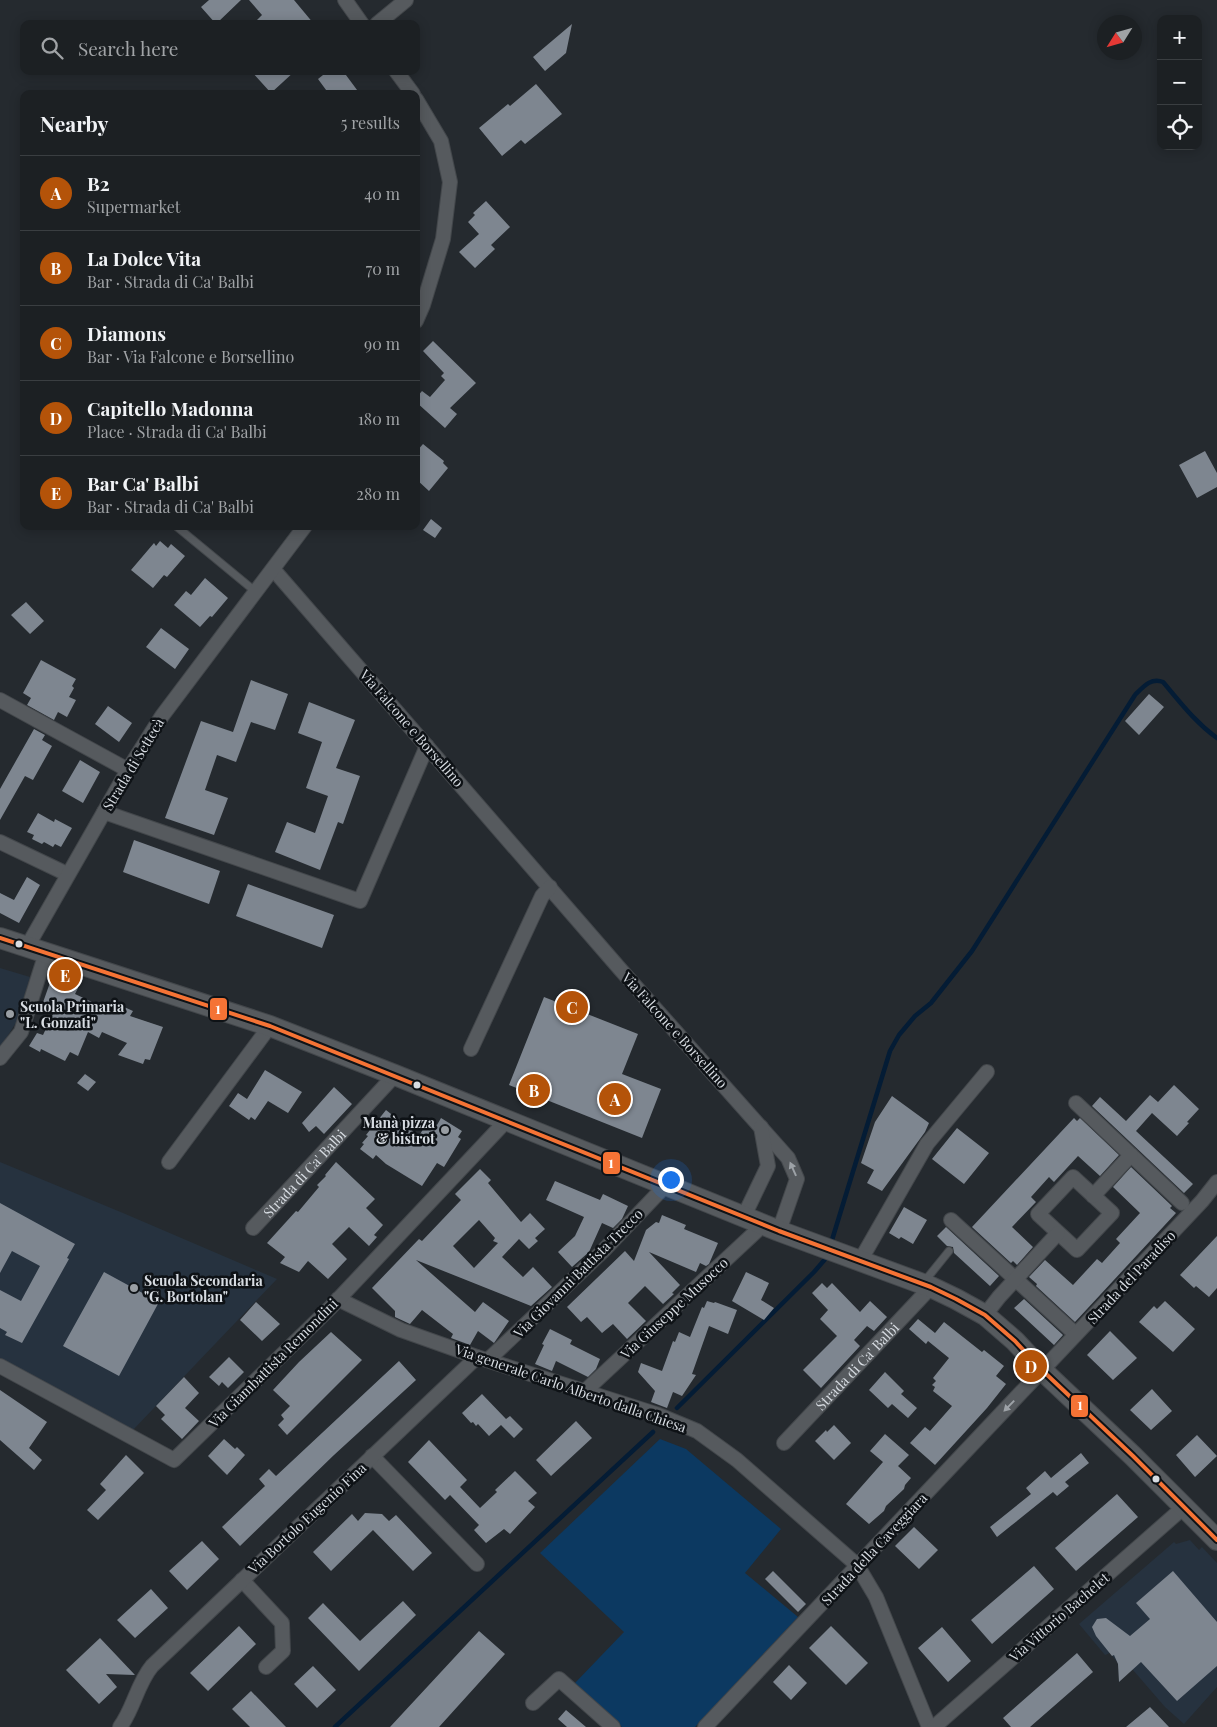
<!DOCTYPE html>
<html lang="en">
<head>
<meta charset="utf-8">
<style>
	body { margin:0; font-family:"Playfair Display",serif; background:#292d30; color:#f1f3f6 }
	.controls { position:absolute; right:15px; top:15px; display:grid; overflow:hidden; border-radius:10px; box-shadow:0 2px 12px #0003 }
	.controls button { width:45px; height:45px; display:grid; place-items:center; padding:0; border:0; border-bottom:1px solid #3a3e41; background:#1c2023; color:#f1f3f6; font:25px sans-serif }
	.compass { position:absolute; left:1097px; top:15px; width:45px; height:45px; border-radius:50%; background:#1c2023; box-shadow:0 2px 12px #0003; rotate:233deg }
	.you { position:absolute; left:670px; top:1179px; width:18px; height:18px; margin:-12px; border:4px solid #fff; border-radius:50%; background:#1a73e8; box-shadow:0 0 0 8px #1a73e833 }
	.badge { display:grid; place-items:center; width:32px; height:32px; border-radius:50%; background:#b45309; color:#fff; font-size:16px; font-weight:700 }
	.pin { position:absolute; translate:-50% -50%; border:2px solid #fff; box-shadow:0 1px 5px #0006 }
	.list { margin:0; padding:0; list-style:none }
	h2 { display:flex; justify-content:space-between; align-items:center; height:65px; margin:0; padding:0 20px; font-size:21px }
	h2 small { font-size:16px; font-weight:400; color:#a0a3a6 }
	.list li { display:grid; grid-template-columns:32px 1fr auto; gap:15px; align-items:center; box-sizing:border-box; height:75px; padding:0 20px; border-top:1px solid #3a3e41 }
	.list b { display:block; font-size:19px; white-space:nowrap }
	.list p { margin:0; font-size:16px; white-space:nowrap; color:#a0a3a6 }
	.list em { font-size:16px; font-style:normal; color:#a0a3a6 }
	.icon { flex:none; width:28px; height:28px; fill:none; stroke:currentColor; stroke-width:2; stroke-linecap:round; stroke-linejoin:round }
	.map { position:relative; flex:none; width:1217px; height:1727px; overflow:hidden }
	.search { position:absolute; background:#1c2023; box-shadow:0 2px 12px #0003; left:20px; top:20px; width:400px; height:55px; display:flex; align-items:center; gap:12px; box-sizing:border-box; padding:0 18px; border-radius:10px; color:#a0a3a6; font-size:19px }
	.panel { position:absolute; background:#1c2023; box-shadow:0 2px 12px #0003; left:20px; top:90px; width:400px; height:440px; border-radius:10px }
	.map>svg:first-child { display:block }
	.built { fill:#26323f }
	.green { fill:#0c3961 }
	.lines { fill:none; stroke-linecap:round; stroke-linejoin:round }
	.stream { stroke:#041c35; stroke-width:4.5 }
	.building { fill:#7e8690; fill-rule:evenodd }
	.service-casing { stroke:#43474b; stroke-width:9 }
	.minor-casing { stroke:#43474b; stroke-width:16 }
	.secondary-casing { stroke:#43474b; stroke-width:22 }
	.service { stroke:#565a5e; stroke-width:7 }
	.minor { stroke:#565a5e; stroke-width:14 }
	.secondary { stroke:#565a5e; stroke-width:20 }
	.bus-1-casing { stroke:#0e1216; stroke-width:8 }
	.bus-1 { stroke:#f57335; stroke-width:4 }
	.oneway { fill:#9da2a7 }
	.bus-dot { fill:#d7dce2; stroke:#0e1216; stroke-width:2 }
	.poi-dot { fill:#999ea3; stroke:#0e1216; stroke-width:2 }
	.labels { text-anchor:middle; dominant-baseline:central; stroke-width:5; stroke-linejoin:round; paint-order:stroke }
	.street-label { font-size:14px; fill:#d7dce2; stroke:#0e1216 }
	.poi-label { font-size:14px; font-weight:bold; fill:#d7dce2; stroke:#0e1216; text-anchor:start }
	.line-badge { stroke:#0e1216; stroke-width:2 }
	.badge-label { font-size:14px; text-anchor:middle; font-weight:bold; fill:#fff }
</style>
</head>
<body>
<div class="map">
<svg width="1217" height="1727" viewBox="0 0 1217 1727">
	<rect width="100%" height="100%" fill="#252a2f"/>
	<path class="built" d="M0,968L30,977L17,1021L0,1048Z
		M0,1162L123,1213L277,1279L133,1430L0,1358Z
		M1190,1540L1199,1550L1202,1547L1217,1563V1687L1184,1724L1165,1707L1133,1670L1122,1668L1110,1653L1105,1655L1079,1624L1174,1542L1176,1544Z"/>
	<path class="green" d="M660,1439L686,1449L781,1529L745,1573L798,1617L695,1727H622L575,1683L624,1632L540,1553Z"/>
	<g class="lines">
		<path class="stream" d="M832,1240L890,1051L899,1035L915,1016L931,1003L972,951L1135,695C1143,687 1151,677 1163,682C1180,702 1195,722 1217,738
			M677,1408L814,1272L827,1257
			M335,1727L653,1432"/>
	</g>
	<path class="building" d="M209,0H241L216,24L201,7Z
		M249,0H294L314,24H253L262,15Z
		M572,24L566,53L545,71L533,57Z
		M251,71H295L271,93Z
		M328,71H343L360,94H329L318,79Z
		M536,84L562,114L525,144L521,140L502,156L479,128L508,104L510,106Z
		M486,201L510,227L491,245L495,249L475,268L459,252L479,234L468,222L475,215L473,213Z
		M433,341L476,383L450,408L457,414L445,428L416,402V398L422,391L430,397L445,380L441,376L444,373L423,351Z
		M423,444L444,461L443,463L448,468L429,491L416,479V452Z
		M1205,451L1217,473V487L1197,498L1179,465Z
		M431,519L442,528L435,538L423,530Z
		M160,541L168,548L171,544L185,556L167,577L164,575L153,588L131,570L154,543L156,546Z
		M205,578L228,598L212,617L210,616L200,627L174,605L186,591L191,595Z
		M26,602L44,621L30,634L11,615Z
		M161,628L189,649L175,669L146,647Z
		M41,660L76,679L72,686L74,688L69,697L76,700L67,717L58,712L54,720L27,705L31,698L23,693Z
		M251,680L288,694L275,730L251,722L236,762L217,755L205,790L228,798L214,835L165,818L201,721L233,732Z
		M1149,694L1164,707L1139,735L1125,721Z
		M309,702L355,720L336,768L360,776L343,824L338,822L320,870L275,852L287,822L315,833L328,796L306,788L322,742L298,733Z
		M108,706L132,723L119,742L95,724Z
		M34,729L45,735L42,740L52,746L33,780L25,776L0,820V789Z
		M80,760L100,772L83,803L62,791Z
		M38,813L54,822L55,819L72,828L61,847L55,844L53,847L44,842L42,844L32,839L34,835L27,832Z
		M134,840L220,871L209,904L123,872Z
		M27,877L40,885L19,923L0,913V893L14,900Z
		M248,884L334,915L322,948L236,916Z
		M52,977L73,983L72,985L78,988L75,994L107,1009L118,1013L122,1006L133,1011L130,1016L163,1027L150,1060L145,1059L143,1064L118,1055L127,1043L102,1032L99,1038L88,1032L78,1056L70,1052L65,1061L41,1049L40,1052L29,1046L37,1033L43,1035L54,1012L41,1008Z
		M544,997L638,1034L622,1074L661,1089L642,1138L509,1085Z
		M265,1070L302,1092L288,1113L268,1101L255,1120L251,1117L249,1120L229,1106L238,1093L247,1099Z
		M85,1074L96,1082L88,1091L77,1083Z
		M1174,1085L1199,1109L1187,1122L1189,1123L1177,1136L1152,1113L1136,1131L1193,1184L1184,1193L1092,1106L1100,1097L1126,1121L1150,1095L1158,1102Z
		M334,1087L352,1104L324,1134L316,1126L309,1132L302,1123Z
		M892,1096L929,1123L925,1132L882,1191L867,1183L874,1170L861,1163L875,1122Z
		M386,1110L419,1136L425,1126L430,1130L434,1123L437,1125L441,1118L462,1131L458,1137L461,1139L444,1167L437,1163L422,1186L386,1164L376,1155L373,1159L360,1149L364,1144L362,1143L368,1136L366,1135Z
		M1074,1118L1077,1121L1080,1118L1119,1155L1100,1176L1078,1156L1054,1182L1049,1177L1031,1197L1036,1202L1012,1227L1033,1247L1017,1265L1013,1261L1011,1263L972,1227Z
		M957,1128L989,1153L964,1184L932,1159Z
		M336,1162L375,1199L366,1208L383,1225L374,1235L377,1237L369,1246L349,1227L332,1244L347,1259L328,1279L308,1261L299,1272L280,1263L285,1257L267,1243L296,1211L298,1212L319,1187L317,1185L326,1176L325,1175Z
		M1131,1167L1172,1206L1170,1208L1176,1213L1075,1322L1036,1286L1037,1284L1029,1277L1045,1260L1073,1285L1097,1259L1102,1263L1120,1243L1116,1239L1140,1213L1113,1187Z
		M480,1169L491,1180L488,1183L521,1222L530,1213L545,1229L535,1238L538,1241L529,1249L519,1239L502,1257L523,1277L533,1267L552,1287L531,1306L416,1260L475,1312L483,1302L509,1321L494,1343L478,1331L470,1345L451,1338L453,1334L422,1310L410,1324L395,1317V1311L372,1288L419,1239L422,1241L461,1200L455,1194ZM479,1220L495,1238L493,1241L498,1243L474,1268L453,1246Z
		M555,1181L600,1200L603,1194L628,1206L622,1219L613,1228L602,1223L589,1252L572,1267L558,1252L575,1236L584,1217L546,1200Z
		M0,1203L75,1244L67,1258L69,1259L22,1343L5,1335L7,1332L0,1328V1290L21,1301L40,1266L12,1251L0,1273Z
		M904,1207L927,1220L913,1244L901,1237L899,1239L889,1233Z
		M662,1215L686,1225L684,1229L718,1243L709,1264L706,1266L700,1263L696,1272L649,1252L680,1285L672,1293L674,1294L663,1304L645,1286L628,1303L646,1321L627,1339L613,1324L602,1333L587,1317L581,1322L567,1307L625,1251L634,1261L646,1230L656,1222L659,1223Z
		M946,1227L999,1276L990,1286L954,1253L953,1247L947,1246L937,1236Z
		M1217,1236V1288L1209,1297L1196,1286L1194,1288L1180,1275Z
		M104,1272L159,1302L119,1376L63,1346Z
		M746,1272L769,1283L761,1300L774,1308L764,1320L732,1301Z
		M822,1283L827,1288L832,1283L860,1312L870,1301L887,1317L874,1331L867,1326L854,1340L860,1346L821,1388L803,1370L837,1336L820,1319L828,1310L812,1293Z
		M1024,1299L1063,1335L1054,1345L1014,1308Z
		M707,1301L714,1303L715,1302L737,1310L728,1334L709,1326L692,1374L696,1375L682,1396L673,1392L667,1408L651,1402L655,1391L638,1372L641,1363L662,1371L673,1341L675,1342L679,1332L690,1337L702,1307L704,1308Z
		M1165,1301L1195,1329L1173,1352L1139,1322L1154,1306L1157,1309Z
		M256,1302L280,1324L262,1341L240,1320Z
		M918,1319L935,1333L944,1322L982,1352L984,1350L1004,1366L996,1376L1006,1384L987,1408L935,1465L910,1443L925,1427L930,1431L952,1406L933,1391L935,1387L932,1385L936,1381L933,1378L949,1358L928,1341L926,1344L909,1329Z
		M550,1329L572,1340L570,1344L600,1359L596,1369L588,1377L556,1361L552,1371L535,1364L544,1345L542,1344Z
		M1110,1331L1137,1358L1113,1380L1087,1355Z
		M331,1332L362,1360L287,1435L278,1425L284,1419L281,1415L290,1406L273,1390L299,1362Z
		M229,1357L244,1372L228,1388L222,1382L219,1386L209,1377Z
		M399,1361L416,1380L334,1455L240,1546L222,1527L265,1486L259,1479L269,1469L276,1476Z
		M885,1372L904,1391L901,1394L917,1408L908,1418L892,1404L888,1408L869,1390Z
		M184,1377L199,1393L185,1408L199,1421L182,1439L161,1419L165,1415L156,1406Z
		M1152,1389L1172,1411L1151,1430L1130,1410Z
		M0,1390L47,1422L29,1448L42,1460L34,1470L0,1440Z
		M482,1394L506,1419L510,1416L523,1429L514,1438L501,1425L489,1436L478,1424L476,1426L473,1422L471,1423L462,1413Z
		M576,1421L592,1438L551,1476L536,1460Z
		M834,1425L851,1443L834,1460L815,1441L826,1430L827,1432Z
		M885,1434L909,1455L898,1466L911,1478L905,1485L904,1489L886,1506L884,1511L869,1524L846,1504L883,1462L870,1451Z
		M1197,1435L1217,1456L1195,1477L1176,1455Z
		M224,1439L235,1449L237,1447L245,1455L227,1475L208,1456Z
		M429,1440L467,1480L460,1487L480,1508L497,1492L495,1490L515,1471L537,1493L528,1501L535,1507L510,1534L504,1529L486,1543L474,1530L479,1525L450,1495L445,1500L408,1462Z
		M1081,1453L1089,1463L1065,1482L1069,1486L1057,1496L1053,1492L997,1537L990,1527L1031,1494L1026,1488L1045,1471L1051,1478Z
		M126,1455L144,1473L98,1520L87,1510L106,1490L100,1484Z
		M1117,1494L1138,1517L1076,1571L1055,1548Z
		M365,1513L382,1514L389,1521L396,1515L432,1553L413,1571L373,1530L331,1571L313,1552L352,1514L358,1521Z
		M914,1527L938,1550L919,1569L895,1546Z
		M202,1541L219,1559L187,1590L169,1571Z
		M1034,1566L1054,1589L992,1644L971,1620Z
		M773,1571L806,1604L798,1612L765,1579Z
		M1173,1571L1217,1622V1666L1177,1701L1141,1662L1119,1682L1118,1664L1114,1655L1112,1656L1096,1636L1092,1627L1097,1619L1106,1618L1130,1636L1150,1619L1136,1603Z
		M151,1589L168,1608L135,1638L117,1620Z
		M403,1601L416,1615L359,1671L308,1618L323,1603L360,1641Z
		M239,1626L256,1644L208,1691L190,1673Z
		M831,1626L868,1663L846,1685L809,1648Z
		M942,1627L971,1661L948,1682L918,1648Z
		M479,1631L505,1654L439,1727H390Z
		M100,1638L135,1675L106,1674L117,1687L99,1704L66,1670Z
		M1077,1653L1093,1672L1030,1727H1011L1003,1718Z
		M789,1665L807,1683L791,1700L773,1682Z
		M313,1666L336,1690L317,1708L294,1684Z
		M251,1691L286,1727H250L232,1709Z
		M1150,1707L1169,1727H1126Z
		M566,1710L586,1727H567L558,1719Z"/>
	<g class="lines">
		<g class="service-casing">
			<path id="service" d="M176,526L256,592
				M924,1282L949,1251"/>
		</g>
		<g class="minor-casing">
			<g id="minor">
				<path d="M345,0L362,24"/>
				<path d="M377,24L406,0"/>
				<path d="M396,71L413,94"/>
				<path d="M416,99L441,141L450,182L443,239L423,305L416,321"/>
				<path d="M273,569L620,969L788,1158L797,1179L779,1231"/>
				<path d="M0,700L128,770"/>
				<path d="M104,812L360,901L427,746"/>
				<path d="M0,842L67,874"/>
				<path d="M27,947L128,770L162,716L305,526"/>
				<path d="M471,1049L542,896L550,887"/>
				<path d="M0,1058L21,1032L46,953"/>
				<path d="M1076,1103L1182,1203"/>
				<path d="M169,1162L270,1026"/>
				<path d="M1073,1177L1112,1213L1077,1250L1038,1214Z"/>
				<path d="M1093,1196L1131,1155"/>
				<path d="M744,1216L768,1166L761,1127"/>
				<path d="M951,1220L1071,1330"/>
				<path id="s1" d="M253,1228L395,1075"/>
				<path d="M860,1261L927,1144L987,1072"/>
				<path d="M338,1299L401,1330L477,1357L656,1414L697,1431L737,1460L857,1565L876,1597L929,1727"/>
				<path d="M985,1315L999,1297L1058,1233"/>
				<path d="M488,1360L604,1250L666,1185"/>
				<path d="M0,1366L174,1460L330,1308L507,1120"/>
				<path d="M585,1391L764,1224"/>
				<path id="s2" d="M784,1443L931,1287"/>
				<path d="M372,1456L477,1564"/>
				<path d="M242,1580L282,1623L283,1651L266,1667"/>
				<path d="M533,1703L559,1679L613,1727"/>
				<path d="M120,1727C134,1708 137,1684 152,1666L477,1357"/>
				<path d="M705,1727L1202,1201L1217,1182"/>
				<path d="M934,1727L1184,1507"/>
			</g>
		</g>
		<g class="secondary-casing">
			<path id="secondary" d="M0,938L270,1026L395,1075L779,1231L931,1287L956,1299L985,1315L1015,1341L1043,1371L1133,1456L1217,1540"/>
		</g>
		<use href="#service" class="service"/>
		<use href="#minor" class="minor"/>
		<use href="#secondary" class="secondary"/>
		<g class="bus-1-casing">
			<path id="bus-1" d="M0,938L270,1026L779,1231L931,1287L956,1299L985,1315L1015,1341L1043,1371L1133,1456L1217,1540"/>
		</g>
		<use href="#bus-1" class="bus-1"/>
	</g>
	<defs><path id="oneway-solid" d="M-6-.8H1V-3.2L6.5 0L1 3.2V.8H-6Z" transform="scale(1.25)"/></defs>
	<g class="oneway">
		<use href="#oneway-solid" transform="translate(793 1169) rotate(-114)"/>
		<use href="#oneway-solid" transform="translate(1009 1406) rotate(134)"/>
	</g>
	<g class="bus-dot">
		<circle cx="19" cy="944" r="4.5"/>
		<circle cx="417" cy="1085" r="4.5"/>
		<circle cx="1156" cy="1479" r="4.5"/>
	</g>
	<g class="poi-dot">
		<circle cx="10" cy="1014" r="5"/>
		<circle cx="445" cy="1130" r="5"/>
		<circle cx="134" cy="1288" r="5"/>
	</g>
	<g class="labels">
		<g class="street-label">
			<text transform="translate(412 728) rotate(49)">Via Falcone e Borsellino</text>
			<text transform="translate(133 764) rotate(-59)">Strada di Settecà</text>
			<text transform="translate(675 1030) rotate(48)">Via Falcone e Borsellino</text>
			<text stroke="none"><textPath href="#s1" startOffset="75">Strada di Ca' Balbi</textPath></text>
			<text transform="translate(578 1273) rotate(-45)">Via Giovanni Battista Trecco</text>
			<text transform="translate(1131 1277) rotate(-47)">Strada del Paradiso</text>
			<text transform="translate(674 1308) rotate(-43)">Via Giuseppe Musocco</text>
			<text transform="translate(273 1363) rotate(-45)">Via Giambattista Remondini</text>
			<text stroke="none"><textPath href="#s2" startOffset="106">Strada di Ca' Balbi</textPath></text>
			<text transform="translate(571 1388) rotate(19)">Via generale Carlo Alberto dalla Chiesa</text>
			<text transform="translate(307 1518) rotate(-43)">Via Bortolo Eugenio Fina</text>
			<text transform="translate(874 1549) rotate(-47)">Strada della Caveggiara</text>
			<text transform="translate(1059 1617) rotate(-41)">Via Vittorio Bachelet</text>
		</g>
		<g class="poi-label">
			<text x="20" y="1006">Scuola Primaria<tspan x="20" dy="16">"L. Gonzati"</tspan></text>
			<text x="435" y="1122" text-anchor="end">Manà pizza<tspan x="435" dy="16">&amp; bistrot</tspan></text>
			<text x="144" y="1280">Scuola Secondaria<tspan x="144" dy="16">"G. Bortolan"</tspan></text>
		</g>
	</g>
	<g class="line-badge">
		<rect x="209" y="997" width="19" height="24" rx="5" fill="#f57335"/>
		<rect x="602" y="1151" width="19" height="24" rx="5" fill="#f57335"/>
		<rect x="1070" y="1394" width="19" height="24" rx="5" fill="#f57335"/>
	</g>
	<g class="badge-label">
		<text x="218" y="1014">1</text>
		<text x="611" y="1168">1</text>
		<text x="1080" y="1410">1</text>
	</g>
</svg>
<div class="controls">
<button>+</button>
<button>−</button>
<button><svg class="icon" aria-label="locate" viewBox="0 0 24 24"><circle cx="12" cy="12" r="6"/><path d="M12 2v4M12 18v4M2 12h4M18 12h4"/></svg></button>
</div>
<svg class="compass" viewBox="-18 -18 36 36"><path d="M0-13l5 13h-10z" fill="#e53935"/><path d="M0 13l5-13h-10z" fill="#a0a3a6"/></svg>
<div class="you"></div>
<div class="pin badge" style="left:615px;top:1099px">A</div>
<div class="pin badge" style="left:534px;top:1090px">B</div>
<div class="pin badge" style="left:572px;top:1007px">C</div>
<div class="pin badge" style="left:1031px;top:1366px">D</div>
<div class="pin badge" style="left:65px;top:975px">E</div>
<div class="search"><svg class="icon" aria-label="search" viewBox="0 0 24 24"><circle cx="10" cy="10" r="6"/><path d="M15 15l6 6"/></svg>Search here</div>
<section class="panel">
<h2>Nearby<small>5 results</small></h2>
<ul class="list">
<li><span class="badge">A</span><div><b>B2</b><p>Supermarket</p></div><em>40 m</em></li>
<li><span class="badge">B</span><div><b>La Dolce Vita</b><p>Bar · Strada di Ca' Balbi</p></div><em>70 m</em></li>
<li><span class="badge">C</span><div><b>Diamons</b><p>Bar · Via Falcone e Borsellino</p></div><em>90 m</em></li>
<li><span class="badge">D</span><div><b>Capitello Madonna</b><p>Place · Strada di Ca' Balbi</p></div><em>180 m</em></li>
<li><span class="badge">E</span><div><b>Bar Ca' Balbi</b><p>Bar · Strada di Ca' Balbi</p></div><em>280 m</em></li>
</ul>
</section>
</div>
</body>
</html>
